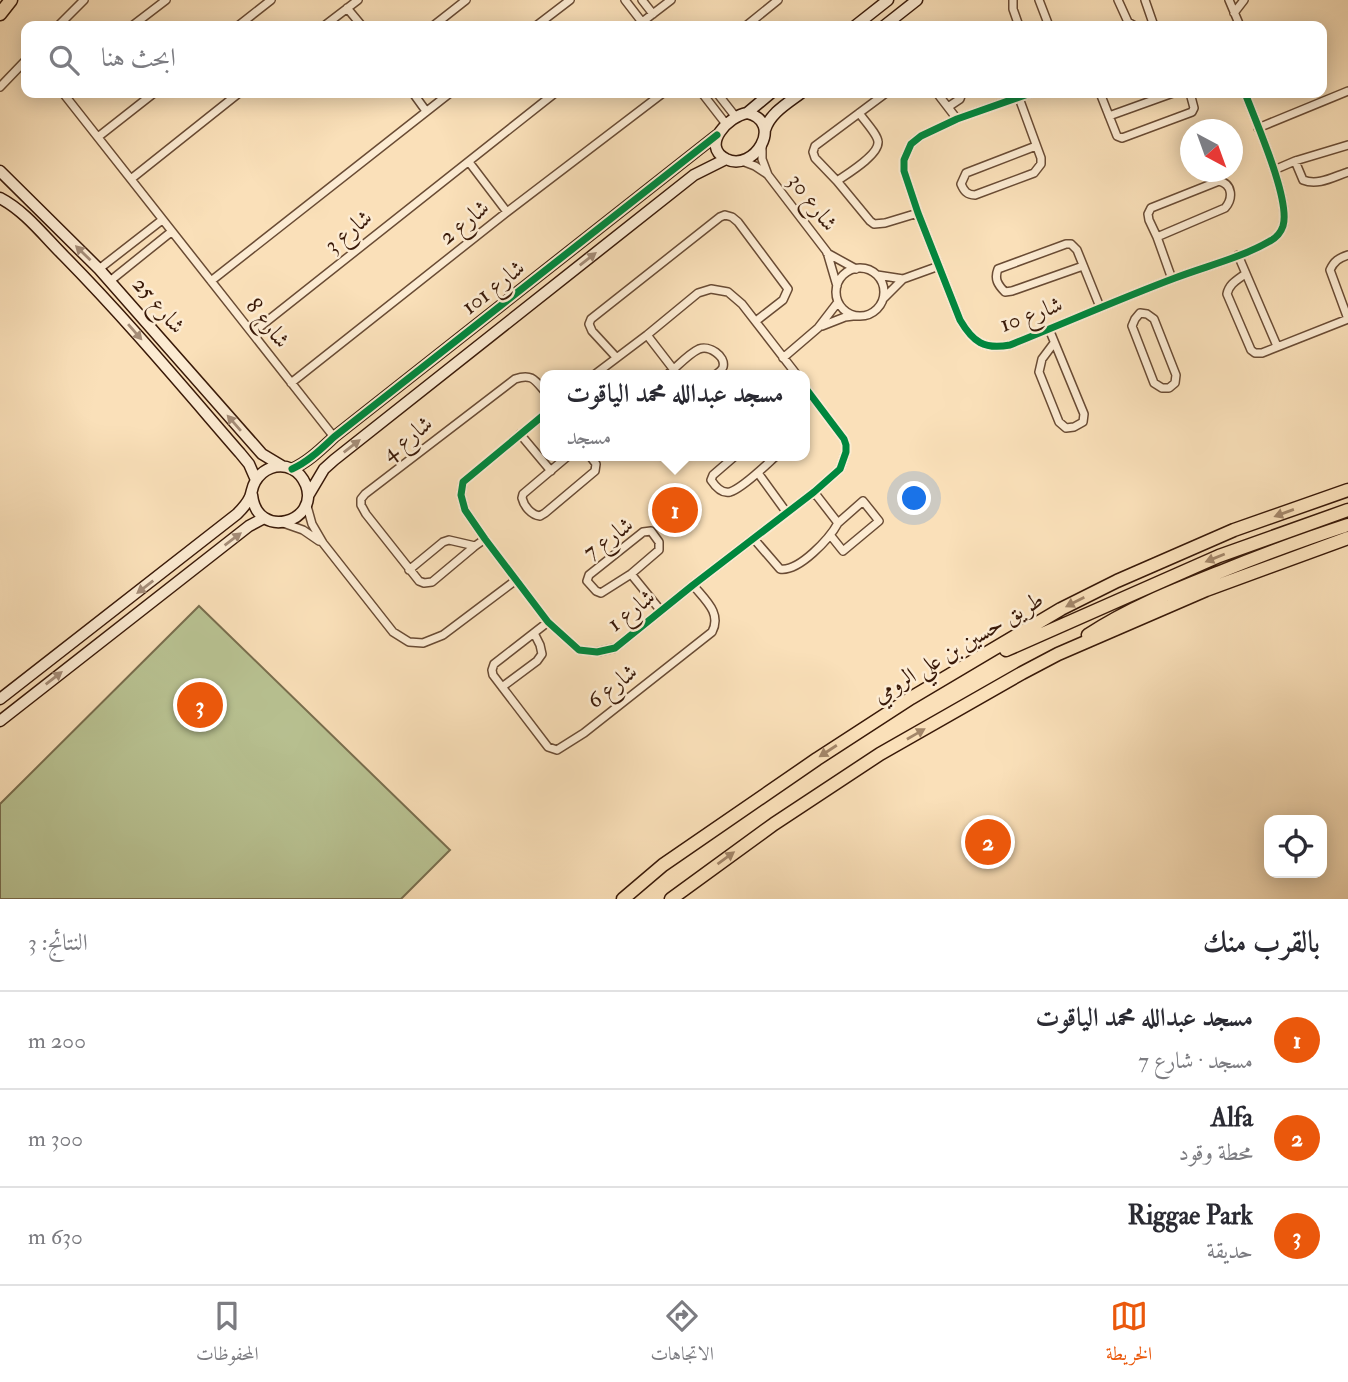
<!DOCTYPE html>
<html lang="ar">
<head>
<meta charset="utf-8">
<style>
	body { margin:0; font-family:"IM FELL Double Pica",Amiri,serif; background:#f7f7f7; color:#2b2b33; direction:rtl }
	.controls { position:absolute; right:21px; bottom:21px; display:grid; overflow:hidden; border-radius:14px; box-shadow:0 4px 18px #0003 }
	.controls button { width:63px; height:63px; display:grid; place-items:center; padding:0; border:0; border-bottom:2px solid #e1e1e2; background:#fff; color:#2b2b33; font:35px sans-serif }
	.compass { position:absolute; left:1180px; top:119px; width:63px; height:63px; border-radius:50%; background:#fff; box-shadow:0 4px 18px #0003; rotate:139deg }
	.you { position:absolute; left:915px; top:499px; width:24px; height:24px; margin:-18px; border:5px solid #fff; border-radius:50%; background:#1a73e8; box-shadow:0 0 0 10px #1a73e833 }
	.badge { display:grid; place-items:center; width:46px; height:46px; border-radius:50%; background:#ea580c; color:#fff; font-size:23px; font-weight:700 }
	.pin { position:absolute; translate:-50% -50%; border:4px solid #fff; box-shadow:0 2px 7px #0006 }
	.popup { position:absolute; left:540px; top:370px; width:270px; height:91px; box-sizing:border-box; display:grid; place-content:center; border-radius:14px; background:#fff; filter:drop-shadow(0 2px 5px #0005); font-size:23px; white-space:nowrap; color:#7c7c81 }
	.popup b { font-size:26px; color:#2b2b33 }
	.popup::after { content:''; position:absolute; left:50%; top:100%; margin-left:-14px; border:14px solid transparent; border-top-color:#fff }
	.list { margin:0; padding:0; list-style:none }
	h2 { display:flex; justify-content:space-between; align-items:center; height:91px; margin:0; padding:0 28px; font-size:30px }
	h2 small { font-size:23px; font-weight:400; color:#7c7c81 }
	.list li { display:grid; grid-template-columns:46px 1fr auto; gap:21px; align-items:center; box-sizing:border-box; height:98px; padding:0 28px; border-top:2px solid #e1e1e2 }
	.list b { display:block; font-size:26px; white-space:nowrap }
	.list p { margin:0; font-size:23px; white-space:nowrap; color:#7c7c81 }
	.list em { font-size:23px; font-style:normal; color:#7c7c81 }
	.icon { flex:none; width:38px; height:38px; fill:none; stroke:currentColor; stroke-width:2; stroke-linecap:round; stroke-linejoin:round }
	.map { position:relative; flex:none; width:1348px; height:899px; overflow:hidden; direction:ltr }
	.search { position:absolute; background:#fff; box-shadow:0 4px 18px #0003; left:21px; right:21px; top:21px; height:77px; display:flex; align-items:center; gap:18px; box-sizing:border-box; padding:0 24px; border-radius:14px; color:#7c7c81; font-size:26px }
	.sheet { height:385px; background:#fff }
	nav { display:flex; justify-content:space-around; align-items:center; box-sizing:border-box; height:98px; border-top:2px solid #e1e1e2; background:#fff; font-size:19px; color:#7c7c81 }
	nav a { display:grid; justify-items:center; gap:4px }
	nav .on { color:#ea580c }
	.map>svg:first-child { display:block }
	.green { fill:#b9c393; stroke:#796e4e; stroke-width:2 }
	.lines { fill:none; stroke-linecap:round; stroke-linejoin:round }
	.street-casing { stroke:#694b34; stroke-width:10 }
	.secondary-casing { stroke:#391908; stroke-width:13 }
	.highway-casing { stroke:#391908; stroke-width:15 }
	.street { stroke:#fcebd2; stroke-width:7 }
	.secondary { stroke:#fcebd2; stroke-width:10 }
	.highway { stroke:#fae0b9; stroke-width:12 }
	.cycleway-casing { stroke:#fcebd2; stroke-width:11 }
	.cycleway { stroke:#00873e; stroke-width:7 }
	.oneway { fill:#a48c77 }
	.oneway2 { fill:#a38669 }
	.labels { text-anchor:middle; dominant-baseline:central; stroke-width:5; stroke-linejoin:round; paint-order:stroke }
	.street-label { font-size:23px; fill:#391908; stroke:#fcebd2 }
</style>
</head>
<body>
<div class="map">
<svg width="1348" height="899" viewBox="0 0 1348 899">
	<rect width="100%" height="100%" fill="#fae0b9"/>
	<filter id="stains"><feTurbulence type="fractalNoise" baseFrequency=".00286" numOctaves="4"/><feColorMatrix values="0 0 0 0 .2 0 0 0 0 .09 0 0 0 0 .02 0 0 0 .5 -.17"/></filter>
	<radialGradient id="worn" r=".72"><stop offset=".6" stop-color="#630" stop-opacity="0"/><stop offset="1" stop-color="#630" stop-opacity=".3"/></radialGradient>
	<path class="green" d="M199,606L450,850L401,899H0V804Z"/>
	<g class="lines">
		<g class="street-casing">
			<path id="street" d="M625,0L642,22
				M642,0L653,14
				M1013,0V9L1019,26
				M1039,0L1049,26
				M1118,0L1128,22L1135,26
				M1145,0L1154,26
				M1229,0L1240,26
				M347,8L362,26
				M1234,13L1244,0
				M58,26L84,0
				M132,26L166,0
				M238,26L271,0
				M324,26L358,0
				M433,26L466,0
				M536,26L570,0
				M637,26L671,0
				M746,26L778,0
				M0,87L26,60
				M63,93L334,437
				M413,93L426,111
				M702,93L726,124
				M717,93L735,116
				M886,93L815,146L813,152L815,158L837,181L870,221L874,224L885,223L918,213
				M937,93L957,119
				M1031,93L957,119L921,136L911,144L904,160V171L918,213L960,320C973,342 984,350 1010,345C1065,323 1119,299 1175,278C1206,266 1241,258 1270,241C1276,238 1281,232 1283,226C1291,200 1255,120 1245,93
				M1100,93L1117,136L1122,138L1192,112L1194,108L1190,93
				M1019,98L1041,158V164L1034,173L975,195C967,195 964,191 961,184L966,173L1036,146
				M948,107L960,99L962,93
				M1109,116L1173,93
				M1258,128L1348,91
				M98,137L154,93
				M762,143V159L768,175L827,252L837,286
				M742,161L755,166L767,174
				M1295,161L1303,180C1318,186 1333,177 1348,172
				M469,162L507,212
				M1274,170L1295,161L1348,145
				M131,179L239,93
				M837,181C847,174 879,155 878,142C878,135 864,120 859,113
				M1157,237L1225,208C1233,199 1233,184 1219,181L1151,208L1148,214L1149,220L1157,237L1172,279
				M827,253L856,269
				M1238,255L1277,346
				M1083,266L1012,291L1005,292C998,285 994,279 998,269L1066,244H1071L1077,250L1100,307
				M836 292a24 24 0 1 1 48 0a24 24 0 1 1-48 0Z
				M99,269L162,220
				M1245,274C1237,280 1229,284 1227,294L1251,350L1255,353H1262L1348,319
				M877,275L903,279
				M110,281L171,232
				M211,281L450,93
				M884,298L903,279L939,266
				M1140,313L1147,314L1154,319L1176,375L1175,383L1169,388H1162L1154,383L1132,326L1135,319Z
				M1348,319L1330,270C1334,261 1339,258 1348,255
				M822,326L845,317L853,316
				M1049,329L1084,414L1083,422L1074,427L1066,428L1059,422L1039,372L1042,359L1054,343
				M252,333L555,93
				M647,335L674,370
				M616,357L592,331L589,324L591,319L720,217L725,215L732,217L738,222L788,289L783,300L756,321
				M783,358L818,328L838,302
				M594,375L647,335L698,293L711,289L728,292L742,304L797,375
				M667,375C677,367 688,354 699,349C709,345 726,356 723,367C722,370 718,373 715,375
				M291,383L507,212L663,93
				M546,413L463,482L461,495L465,510L485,539L548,622L579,650L597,652L615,648L693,585L814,492L840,469L846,452V445L844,439L804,386
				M520,434L551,471
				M568,456L523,494L522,498C524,506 531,515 540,516L545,513L595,471L596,464L590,456
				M735,456L713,475L711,480C715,486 722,494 730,492C743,488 766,465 776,456
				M758,473L787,513
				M307,506L312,524L323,543L393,632L409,642L423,643L443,635L516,580
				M283,523L303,530L319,541
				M651,531L659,542V550L631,574L601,593L596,591L587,581L589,575L643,532Z
				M831,536L843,551L879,521L863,501L838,523
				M485,539L475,546L432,582L424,583L419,581L366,514L361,505V499L365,494L515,379C532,373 535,380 546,393
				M754,539L780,569C799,572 830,538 838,523L814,492
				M409,570L443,542L449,540L475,546
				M631,574L661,611
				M548,622L494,664L492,670L493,675L548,747L557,750L584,733L712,632C722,613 705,600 693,585
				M502,687L537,661L542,654L540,645L534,633"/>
		</g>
		<g class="secondary-casing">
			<path id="secondary" d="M855,26L888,0
				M884,26L917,0
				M747,113C785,122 754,173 726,159C700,145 729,116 747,113Z
				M747,113L771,93
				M765,130C770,113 788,103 801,93
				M0,171L99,269L262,454L282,466
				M0,198C25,211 44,236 64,256C126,319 182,386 240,453L249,464L256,480
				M292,469C308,462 321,449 334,437L717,135
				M308,496L324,469L334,460L694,175L726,159
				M0,699L237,514C242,509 247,504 250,497C252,492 252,487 255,482C262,469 278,462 292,469C298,472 303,478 306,485C320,522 257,541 252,495
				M0,721L249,526L264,518"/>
		</g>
		<g class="highway-casing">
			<path id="highway" d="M0,14L11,0
				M1088,635C1129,608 1175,590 1220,572C1262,555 1305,539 1348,525
				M1006,650L1219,556L1348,510
				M623,899L663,865L817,759L911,698L1061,609L1117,581L1234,530L1348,490
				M671,899L774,824L880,754L1022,673L1058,654L1206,590L1348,538"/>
		</g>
		<use href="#street" class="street"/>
		<use href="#secondary" class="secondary"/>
		<use href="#highway" class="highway"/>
		<g class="cycleway-casing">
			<path id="cycleway" d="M1031,93L957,119L921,136L911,144L904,160V171L918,213L960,320C973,342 984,350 1010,345C1065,323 1119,299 1175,278C1206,266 1241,258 1270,241C1276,238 1281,232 1283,226C1291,200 1255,120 1245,93
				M546,413L463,482L461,495L465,510L485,539L548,622L579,650L597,652L615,648L693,585L814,492L840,469L846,452V445L844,439L804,386
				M292,469C308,462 321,449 334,437L717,135"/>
		</g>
		<use href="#cycleway" class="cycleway"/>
	</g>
	<defs><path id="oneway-solid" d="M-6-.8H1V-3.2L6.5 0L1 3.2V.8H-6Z" transform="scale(1.75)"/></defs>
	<g class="oneway">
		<use href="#oneway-solid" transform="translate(83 253) rotate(-136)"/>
		<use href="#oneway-solid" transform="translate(588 259) rotate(-38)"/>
		<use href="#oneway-solid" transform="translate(135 332) rotate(49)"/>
		<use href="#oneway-solid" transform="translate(234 423) rotate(-131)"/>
		<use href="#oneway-solid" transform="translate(352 446) rotate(-38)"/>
		<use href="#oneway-solid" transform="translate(233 539) rotate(-37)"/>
		<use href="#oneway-solid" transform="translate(145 587) rotate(142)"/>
		<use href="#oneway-solid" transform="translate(54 678) rotate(-38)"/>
	</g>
	<g class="oneway2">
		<use href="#oneway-solid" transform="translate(1284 513) rotate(160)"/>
		<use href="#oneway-solid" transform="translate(1215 558) rotate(158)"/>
		<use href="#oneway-solid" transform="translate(1075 602) rotate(153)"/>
		<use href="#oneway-solid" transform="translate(916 734) rotate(-30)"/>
		<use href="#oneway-solid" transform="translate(828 751) rotate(147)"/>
		<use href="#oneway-solid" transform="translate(726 858) rotate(-36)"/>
	</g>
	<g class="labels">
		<g class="street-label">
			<text transform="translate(813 202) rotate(53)">شارع 30</text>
			<text transform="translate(464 222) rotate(-39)">شارع 2</text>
			<text transform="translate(348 231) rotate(-39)">شارع 3</text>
			<text transform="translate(493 287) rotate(-38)">شارع 101</text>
			<text transform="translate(159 305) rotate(49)">شارع 25</text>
			<text transform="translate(1031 314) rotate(-20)">شارع 10</text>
			<text transform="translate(268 323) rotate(52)">شارع 8</text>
			<text transform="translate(407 438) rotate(-38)">شارع 4</text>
			<text transform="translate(608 538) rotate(-36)">شارع 7</text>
			<text transform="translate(631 610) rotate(-38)">شارع 1</text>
			<text transform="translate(958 647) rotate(-31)">طريق حسين بن علي الرومي</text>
			<text transform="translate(612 686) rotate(-38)">شارع 6</text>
		</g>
	</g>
	<rect width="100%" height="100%" filter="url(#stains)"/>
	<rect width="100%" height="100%" fill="url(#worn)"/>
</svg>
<div class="controls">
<button><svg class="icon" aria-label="locate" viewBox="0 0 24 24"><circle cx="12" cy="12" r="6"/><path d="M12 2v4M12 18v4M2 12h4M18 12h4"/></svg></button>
</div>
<svg class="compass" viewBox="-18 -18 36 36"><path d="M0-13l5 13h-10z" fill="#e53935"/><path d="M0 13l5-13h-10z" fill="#7c7c81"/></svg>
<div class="you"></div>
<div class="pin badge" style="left:675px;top:510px">1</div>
<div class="popup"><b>مسجد عبدالله محمد الياقوت</b>مسجد</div>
<div class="pin badge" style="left:988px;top:842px">2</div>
<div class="pin badge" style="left:200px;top:705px">3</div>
<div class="search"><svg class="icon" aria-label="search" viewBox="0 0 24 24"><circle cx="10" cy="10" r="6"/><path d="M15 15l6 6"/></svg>ابحث هنا</div>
</div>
<section class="sheet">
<h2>بالقرب منك<small>النتائج: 3</small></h2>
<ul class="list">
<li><span class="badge">1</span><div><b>مسجد عبدالله محمد الياقوت</b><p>مسجد · شارع 7</p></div><em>200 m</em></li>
<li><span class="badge">2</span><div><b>Alfa</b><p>محطة وقود</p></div><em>300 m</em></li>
<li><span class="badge">3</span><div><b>Riggae Park</b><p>حديقة</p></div><em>630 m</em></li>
</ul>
</section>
<nav>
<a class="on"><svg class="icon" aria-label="map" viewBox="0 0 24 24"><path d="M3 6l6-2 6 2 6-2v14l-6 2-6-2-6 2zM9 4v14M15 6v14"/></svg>الخريطة</a>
<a><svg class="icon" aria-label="directions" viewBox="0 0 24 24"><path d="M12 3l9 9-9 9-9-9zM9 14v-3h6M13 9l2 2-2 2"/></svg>الاتجاهات</a>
<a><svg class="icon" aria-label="saved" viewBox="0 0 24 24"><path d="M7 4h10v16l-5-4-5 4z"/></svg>المحفوظات</a>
</nav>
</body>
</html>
